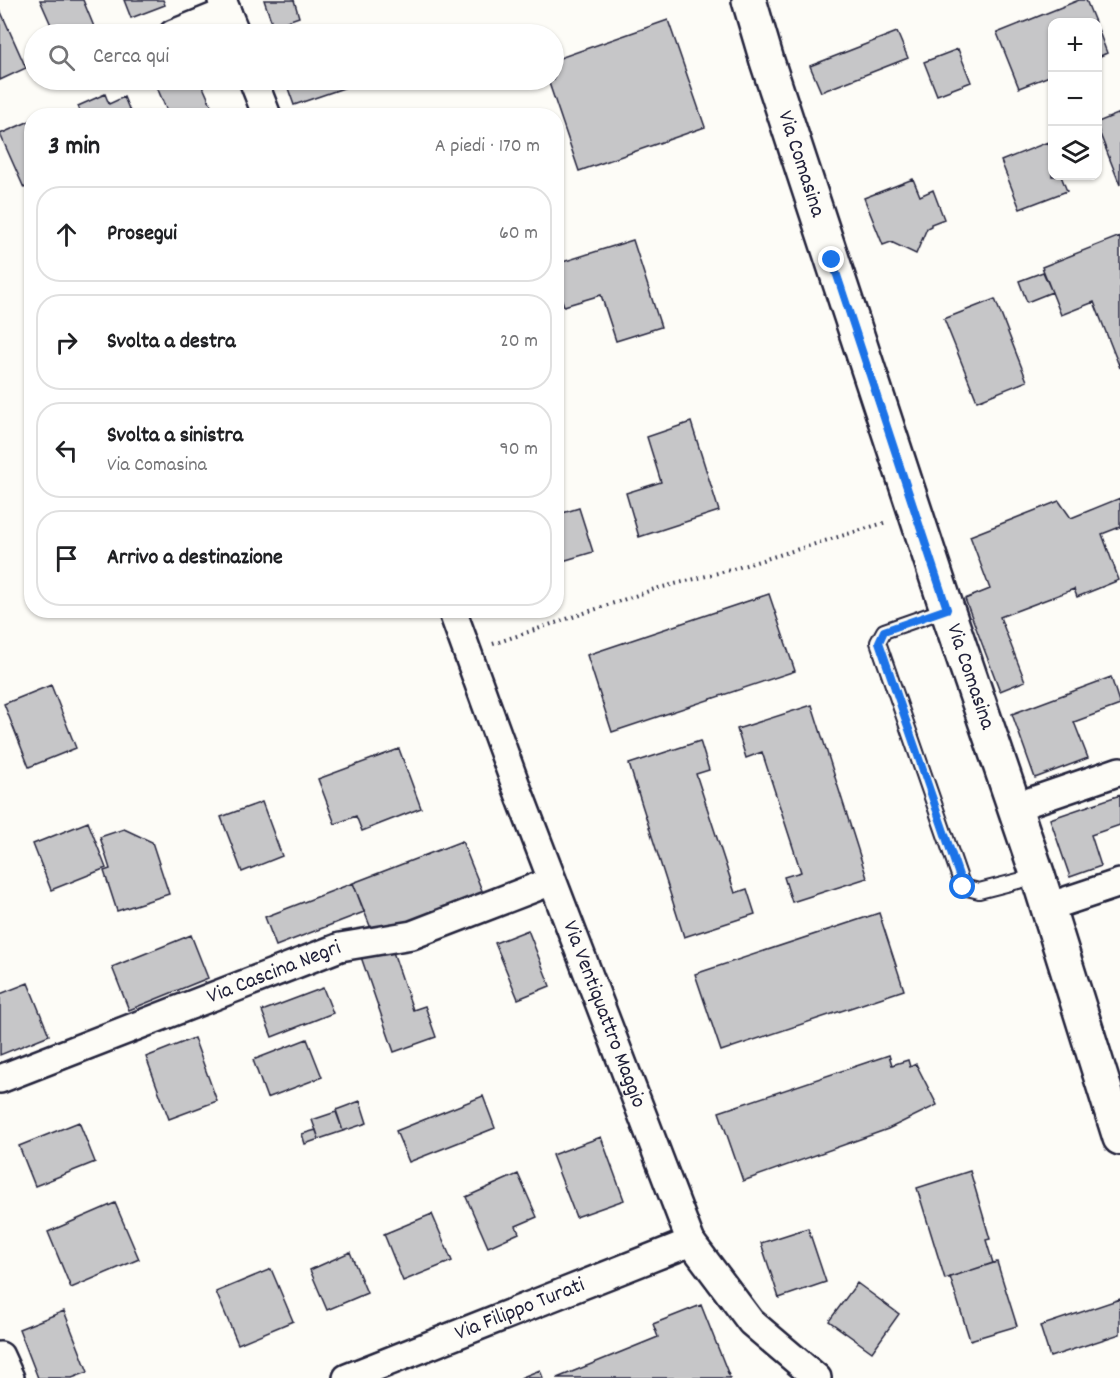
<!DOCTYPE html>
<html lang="it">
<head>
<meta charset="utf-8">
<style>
	body { margin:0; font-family:Dekko,sans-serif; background:#f2f2f2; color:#202124 }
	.controls { position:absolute; right:18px; top:18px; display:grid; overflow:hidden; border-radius:12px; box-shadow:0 2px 4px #0004 }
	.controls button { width:54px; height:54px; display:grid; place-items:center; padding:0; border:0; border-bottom:2px solid #e0e0e0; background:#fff; color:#202124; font:30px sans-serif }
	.stop { position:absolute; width:18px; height:18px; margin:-14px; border:4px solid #1a73e8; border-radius:50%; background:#fff }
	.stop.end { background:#1a73e8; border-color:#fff; box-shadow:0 2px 6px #0008 }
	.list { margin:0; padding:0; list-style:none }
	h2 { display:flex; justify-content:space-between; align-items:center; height:78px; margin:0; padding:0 24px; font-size:26px }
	h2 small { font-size:20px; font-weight:400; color:#757577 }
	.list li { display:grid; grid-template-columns:39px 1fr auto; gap:18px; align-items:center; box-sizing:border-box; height:96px; margin:0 12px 12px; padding:0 12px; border:2px solid #e0e0e0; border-radius:24px }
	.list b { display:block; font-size:22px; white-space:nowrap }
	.list p { margin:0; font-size:20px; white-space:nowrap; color:#757577 }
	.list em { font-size:20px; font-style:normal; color:#757577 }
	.icon { flex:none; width:33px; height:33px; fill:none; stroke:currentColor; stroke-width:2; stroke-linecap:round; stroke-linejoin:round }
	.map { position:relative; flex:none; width:1120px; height:1378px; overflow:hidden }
	.search { position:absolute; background:#fff; box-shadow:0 2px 4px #0004; left:24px; top:24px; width:540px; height:66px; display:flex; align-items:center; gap:15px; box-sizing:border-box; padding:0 21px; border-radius:33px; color:#757577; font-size:22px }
	.panel { position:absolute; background:#fff; box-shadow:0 2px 4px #0004; left:24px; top:108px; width:540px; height:510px; border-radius:24px }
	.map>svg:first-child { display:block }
	.building { fill:#c6c6c8; stroke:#22223b; stroke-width:1.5 }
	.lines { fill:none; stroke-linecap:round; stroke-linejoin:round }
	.lane-casing { stroke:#22223b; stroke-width:18 }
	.street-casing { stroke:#22223b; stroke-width:32 }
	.secondary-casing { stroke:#22223b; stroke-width:38 }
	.path { stroke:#22223b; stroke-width:4; stroke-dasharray:1.5 4.5; stroke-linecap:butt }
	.lane { stroke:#fdfcf7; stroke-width:14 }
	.street { stroke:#fdfcf7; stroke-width:27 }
	.secondary { stroke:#fdfcf7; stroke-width:33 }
	.route { stroke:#1a73e8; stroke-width:8 }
	.labels { text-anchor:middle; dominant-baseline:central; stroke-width:4.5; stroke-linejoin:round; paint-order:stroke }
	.street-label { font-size:22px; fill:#22223b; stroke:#fdfcf7 }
</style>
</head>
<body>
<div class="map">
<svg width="1120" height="1378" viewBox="0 0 1120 1378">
	<rect width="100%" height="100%" fill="#fdfcf7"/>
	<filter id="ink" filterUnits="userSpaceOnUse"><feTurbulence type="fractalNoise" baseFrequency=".0167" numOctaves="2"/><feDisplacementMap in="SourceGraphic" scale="12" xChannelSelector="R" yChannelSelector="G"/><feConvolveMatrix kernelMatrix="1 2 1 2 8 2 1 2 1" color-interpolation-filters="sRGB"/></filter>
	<g filter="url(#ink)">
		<path class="building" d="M40,0H83L97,34H55Z
			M124,0H163L165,5L131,18Z
			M264,0H294L299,17L273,26Z
			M1079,0H1086L1095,22H1052V75L1019,88L997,33Z
			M1,12L26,68L0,80V13Z
			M668,20L705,127L579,171L548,80H554V60Z
			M1098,29L1107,53L1098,57Z
			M897,32L908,58L821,92L810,66Z
			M958,49L971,82L937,95L924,62Z
			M154,80H200L212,107L191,116H169Z
			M285,80H367L294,105Z
			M105,94L109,104L124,97L132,116H82L78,106Z
			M1120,113V185L1098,129V122Z
			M30,121L32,184L24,188L0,134Z
			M1048,142L1052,153V176H1061L1067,191L1020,209L1001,161Z
			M913,179L920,196L933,190L944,219L931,224V226L927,228L916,254L891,242L883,245L864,198Z
			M1120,236V368L1094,302L1061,315L1042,267Z
			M633,240L661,327L616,341L601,295L564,306L556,283V264Z
			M1043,272L1052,292L1027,302L1019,281Z
			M995,299L1027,381L977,401L944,319Z
			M691,422L719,511L639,537L626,493L661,482L647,437Z
			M1120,498V527L1102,534L1119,580L1077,597L1074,589L1000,617L1025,681L1000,691L965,599L990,589L970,536L1059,501L1071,518Z
			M579,508L593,552L556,563V515Z
			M769,594L795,671L612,732L587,655Z
			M1111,677L1120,705L1074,722L1088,758L1035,778L1012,714Z
			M51,685L76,748L29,767L4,704Z
			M812,705L867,878L792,902L784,877L801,872L762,752L746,758L737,729Z
			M700,741L709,770L696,774L735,893L747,889L755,914L684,937L629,764Z
			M399,749L421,808L362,831L356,816L335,824L318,779Z
			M1120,795V825L1091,835L1101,866L1070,877L1050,819Z
			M262,802L282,856L242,872L221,817Z
			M88,822L106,868L51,890L33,844Z
			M124,829L152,842L169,894L117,911L104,871L110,869L100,837Z
			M462,841L483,893L374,936L353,883Z
			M353,883L364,912L276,946L265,917Z
			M879,913L904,990L721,1051L695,974Z
			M528,930L550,986L518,999L495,943Z
			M191,935L208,978L129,1010L112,967Z
			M391,946L413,1010L425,1006L436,1037L394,1052L361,957Z
			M28,983L49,1035L0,1055V994Z
			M323,988L333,1013L272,1037L262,1011Z
			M194,1038L217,1101L169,1119L146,1057Z
			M307,1039L322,1077L267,1098L253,1060Z
			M889,1055L892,1065L908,1060L910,1067L916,1064L937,1105L888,1129L743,1181L719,1112Z
			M483,1096L495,1128L409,1162L396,1131Z
			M360,1101L367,1123L343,1131L336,1110Z
			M336,1112L343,1131L319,1139L312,1120Z
			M79,1122L95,1162L35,1186L19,1146Z
			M316,1130L319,1139L305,1144L302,1134Z
			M601,1137L624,1200L576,1217L552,1155Z
			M970,1171L990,1239L986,1240L993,1263L945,1279L917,1188Z
			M518,1174L537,1217L516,1226L519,1233L488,1247L466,1197Z
			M115,1203L139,1259L71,1288L48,1232Z
			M432,1214L452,1261L403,1281L384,1234Z
			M808,1228L826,1282L779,1298L761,1243Z
			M350,1252L367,1293L327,1310L310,1270Z
			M997,1262L1017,1326L970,1340L950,1277Z
			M271,1269L293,1321L238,1344L216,1292Z
			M857,1283L899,1314L872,1352L829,1321Z
			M1120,1299V1334L1050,1357L1040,1326Z
			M701,1305L730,1378H557L658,1337L653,1324Z
			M64,1311L88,1372L72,1378H38L19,1329Z
			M540,1370L543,1378H520Z"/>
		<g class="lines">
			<g class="lane-casing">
				<path id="lane" d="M947,609L884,631L878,642L963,887L979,891L1038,876"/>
			</g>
			<g class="street-casing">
				<g id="street">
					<path d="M222,0L236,34"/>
					<path d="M173,34L227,12"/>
					<path d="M253,80L267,116"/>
					<path id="s1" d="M452,610L515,783L691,1242L751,1322L817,1378"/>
					<path d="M1015,807L1120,771"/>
					<path d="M1048,907L1120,883"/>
					<path id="s2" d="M0,1079L340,947L412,935L552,881"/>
					<path d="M0,1356L10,1378"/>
					<path id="s3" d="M347,1378L691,1242"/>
				</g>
			</g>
			<g class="secondary-casing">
				<g id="secondary">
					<path id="s4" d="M749,0L767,61L947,609L1038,876L1120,1138"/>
				</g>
			</g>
			<path class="path" d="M493,644L655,589L730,570L887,522"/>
			<use href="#lane" class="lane"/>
			<use href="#street" class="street"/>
			<use href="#secondary" class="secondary"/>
		</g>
	</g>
	<g class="lines" filter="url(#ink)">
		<path class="route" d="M832,260L947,609L884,631L879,642L963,887"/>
	</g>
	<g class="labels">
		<g class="street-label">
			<text stroke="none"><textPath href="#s4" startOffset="172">Via Comasina</textPath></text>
			<text stroke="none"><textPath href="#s4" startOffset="712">Via Comasina</textPath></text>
			<text stroke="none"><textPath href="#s2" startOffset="294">Via Cascina Negri</textPath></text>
			<text stroke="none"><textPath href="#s1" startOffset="432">Via Ventiquattro Maggio</textPath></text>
			<text stroke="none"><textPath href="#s3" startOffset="186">Via Filippo Turati</textPath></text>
		</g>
	</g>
</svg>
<div class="controls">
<button>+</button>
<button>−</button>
<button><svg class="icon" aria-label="layers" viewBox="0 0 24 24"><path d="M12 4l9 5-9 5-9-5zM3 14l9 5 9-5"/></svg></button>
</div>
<div class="stop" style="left:963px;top:887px"></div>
<div class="stop end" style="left:832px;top:260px"></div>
<div class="search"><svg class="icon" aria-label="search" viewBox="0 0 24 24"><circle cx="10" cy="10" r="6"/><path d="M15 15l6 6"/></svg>Cerca qui</div>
<section class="panel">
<h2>3 min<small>A piedi · 170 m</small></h2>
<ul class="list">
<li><svg class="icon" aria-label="ahead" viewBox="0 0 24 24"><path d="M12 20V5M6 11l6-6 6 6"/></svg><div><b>Prosegui</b></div><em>60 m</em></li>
<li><svg class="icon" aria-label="right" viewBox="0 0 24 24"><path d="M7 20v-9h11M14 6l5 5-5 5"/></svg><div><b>Svolta a destra</b></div><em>20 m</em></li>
<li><svg class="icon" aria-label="left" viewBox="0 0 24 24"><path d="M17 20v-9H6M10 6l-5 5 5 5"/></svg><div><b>Svolta a sinistra</b><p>Via Comasina</p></div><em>90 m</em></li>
<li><svg class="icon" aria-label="arrive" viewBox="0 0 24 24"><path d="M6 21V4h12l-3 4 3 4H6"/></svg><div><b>Arrivo a destinazione</b></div></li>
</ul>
</section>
</div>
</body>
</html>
